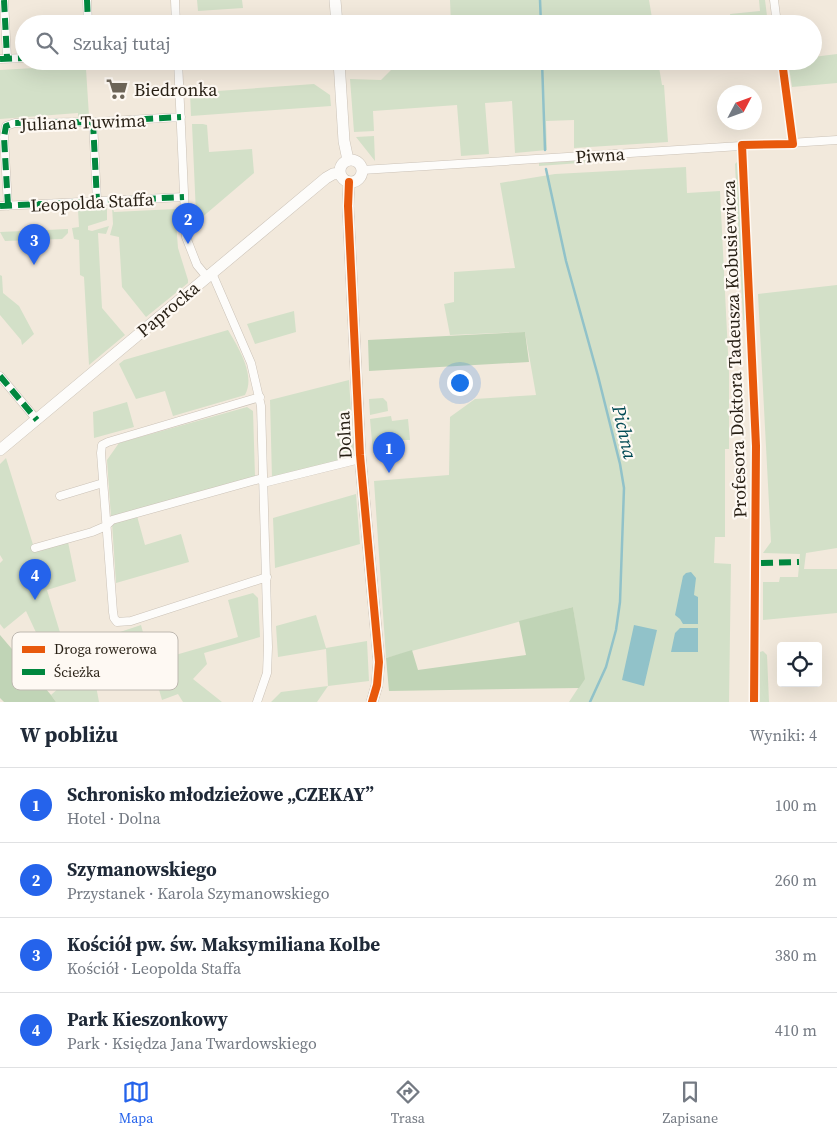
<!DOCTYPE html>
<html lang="pl">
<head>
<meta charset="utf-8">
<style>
	body { margin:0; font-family:"Source Serif 4",serif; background:#f6f6f7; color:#1f2937 }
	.controls { position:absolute; right:15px; bottom:15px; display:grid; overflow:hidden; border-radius:5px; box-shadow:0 5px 20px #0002 }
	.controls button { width:45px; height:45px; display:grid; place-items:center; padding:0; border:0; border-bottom:1px solid #e0e1e3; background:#fff; color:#1f2937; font:25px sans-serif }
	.compass { position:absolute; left:717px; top:85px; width:45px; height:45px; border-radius:50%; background:#fff; box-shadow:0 5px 20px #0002; rotate:49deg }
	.you { position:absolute; left:459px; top:382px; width:18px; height:18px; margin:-12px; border:4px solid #fff; border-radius:50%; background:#1a73e8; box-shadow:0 0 0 8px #1a73e833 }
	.badge { display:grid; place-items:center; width:32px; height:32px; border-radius:50%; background:#2563eb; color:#fff; font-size:16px; font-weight:700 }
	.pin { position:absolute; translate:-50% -41px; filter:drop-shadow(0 1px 2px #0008) }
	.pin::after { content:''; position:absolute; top:26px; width:18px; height:15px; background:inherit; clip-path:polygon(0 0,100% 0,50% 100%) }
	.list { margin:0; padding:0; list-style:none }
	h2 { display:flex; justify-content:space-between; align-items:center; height:65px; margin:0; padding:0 20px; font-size:21px }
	h2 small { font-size:16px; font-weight:400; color:#747a83 }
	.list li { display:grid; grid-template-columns:32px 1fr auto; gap:15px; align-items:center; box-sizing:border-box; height:75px; padding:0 20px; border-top:1px solid #e0e1e3 }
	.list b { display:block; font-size:19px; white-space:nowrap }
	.list p { margin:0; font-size:16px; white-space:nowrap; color:#747a83 }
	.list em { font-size:16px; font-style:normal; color:#747a83 }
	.icon { flex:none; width:28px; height:28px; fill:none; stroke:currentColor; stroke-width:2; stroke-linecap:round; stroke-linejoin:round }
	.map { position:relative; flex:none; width:837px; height:702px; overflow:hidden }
	.search { position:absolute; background:#fff; box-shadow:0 5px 20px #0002; left:15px; right:15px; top:15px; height:55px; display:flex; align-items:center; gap:12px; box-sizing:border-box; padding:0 18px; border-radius:28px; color:#747a83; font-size:19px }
	.sheet { height:365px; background:#fff }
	nav { display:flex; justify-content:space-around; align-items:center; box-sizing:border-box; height:70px; border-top:1px solid #e0e1e3; background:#fff; font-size:14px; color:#747a83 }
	nav a { display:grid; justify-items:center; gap:2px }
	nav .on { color:#2563eb }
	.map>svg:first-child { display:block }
	.green { fill:#d3e0c8 }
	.forest { fill:#c0d4b6 }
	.water { fill:#91c2c9 }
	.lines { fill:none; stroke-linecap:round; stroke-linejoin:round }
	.stream { stroke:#91c2c9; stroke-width:2.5 }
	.street-casing { stroke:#cbc2b7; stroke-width:9 }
	.secondary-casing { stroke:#cbc2b7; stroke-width:12 }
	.street { stroke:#fdfcfa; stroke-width:8 }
	.secondary { stroke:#fdfcfa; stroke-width:11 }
	.quiet { stroke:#00873e; stroke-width:6; stroke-dasharray:12 6; stroke-linecap:butt }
	.cycleway-casing { stroke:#fef9f3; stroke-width:11 }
	.cycleway { stroke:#e8590c; stroke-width:8 }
	.labels { text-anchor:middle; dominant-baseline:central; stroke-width:4.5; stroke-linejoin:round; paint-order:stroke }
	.poi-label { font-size:18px; fill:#271f14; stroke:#fef9f3; text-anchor:start }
	.street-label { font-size:18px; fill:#271f14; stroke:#fef9f3 }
	.water-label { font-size:19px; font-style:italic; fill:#004954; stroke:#fef9f3 }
	.key { fill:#fef9f3; stroke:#beb8b0; stroke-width:1 }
	.key-label { font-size:14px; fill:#271f14 }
</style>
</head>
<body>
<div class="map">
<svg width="837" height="702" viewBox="0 0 837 702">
	<rect width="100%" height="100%" fill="#f2e9dc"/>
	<path class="green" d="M197,0H242L243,8L198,11Z
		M450,0H649L653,24H451Z
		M759,0H765L768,24H732L730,14L760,11Z
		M837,54V83L792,87L788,61H813V57Z
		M400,61H658L662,85H664L668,142L574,148V120L546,121L547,150L515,153L512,101L485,103L489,154L461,156L457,105L373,111L374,131L354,132L350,79L381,80Z
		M68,66L69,68L86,69L89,116L78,117V113L0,119V70Z
		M314,84L330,95L331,106L191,116L190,93Z
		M192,124H203L207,125L209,152L252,149L254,173L193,225L196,214Z
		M374,136L375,161L356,137Z
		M602,159L607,161L539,166V163Z
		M737,162L746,320H743L735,164Z
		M686,167L687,193L720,191L729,373V449H725V537H715L714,563L731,564L729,702H569L584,679L573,607L386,658L374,481L449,475L450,417L475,399L536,395L525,332L450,335L444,304L454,302V272L515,268L500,183L555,174Z
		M112,206L114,212L175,209L178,248L188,280V283L146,317L122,287L119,237L110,235L113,224Z
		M107,207V220L88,226V230L92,231L109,226L106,234L98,233L102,308L125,335L89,365L84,277L80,275L79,240L74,239L72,228L79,227L78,210L80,208Z
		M68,229V233L62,239L5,241L0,232Z
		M0,275L2,276L3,293L19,306L34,334L22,345L21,340L0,315Z
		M837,285V548L806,553L804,569H837V613L763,620V582H779L780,577H798L800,554L763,553L771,542L758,294Z
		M294,311L296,332L255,344L247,324Z
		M228,330C238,347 256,375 245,395L173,416L165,391L136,399L119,364L124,360Z
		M349,380L354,457L272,479L270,400Z
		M383,398L387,402L388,411L370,415L369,399Z
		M127,402L134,427L94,438L93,412Z
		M247,407L253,411L255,477L111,517L107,460L119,443Z
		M391,416L392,421L408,419L410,440H403V447L400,451L373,453L370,419Z
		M6,458L35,551L68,542L76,581L47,590L62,639L86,632L99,702H56L51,695L61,686L26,611L4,629L0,624V563L3,560L0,555V464Z
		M356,494L360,544L275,568L273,518Z
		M137,516L145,545L181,534L189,562L116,583L112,523Z
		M253,593L258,598L260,637L204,653L207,664L193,679L222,702H183L178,694L162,700L151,662L110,674L108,636L141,625L151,662L238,637L228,600Z
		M316,615L326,648L367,641L369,681L328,686L317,702H271L281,692L328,686L326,649L278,657L276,626Z
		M763,651L767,655L769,702H760V652Z"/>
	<path class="forest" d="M525,332L529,362L369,371L368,340Z
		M573,607L585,679L579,688L389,691L386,658L412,650L418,670L526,655L519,621Z
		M0,635L51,695L56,702H4L0,698Z"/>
	<path class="water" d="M691,572L696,578L694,595L698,597V624H683L680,619L675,615L683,576L686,573Z
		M634,625L657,630L644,686L622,680Z
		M680,628H698V652H671L675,633Z"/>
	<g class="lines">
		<path class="stream" d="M540,0L541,24
			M542,61L545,150
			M546,169L566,261L598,376L620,464L624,488L620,602L616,630L606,667L590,702"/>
		<g class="street-casing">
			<path id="street" d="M4,0L7,58
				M87,0L88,24
				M175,0L176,24
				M774,0L777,24
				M0,59L24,58
				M178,61L186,237L197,265L207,277
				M782,61L793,144
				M93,122L97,201
				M742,145L756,446L754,702
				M362,170L837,140
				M0,206L184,197
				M8,206L4,137L6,126L15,123L93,122L181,117
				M212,273L251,363L261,406L268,647L267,673L257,702
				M0,376L37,420
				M260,397L108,442L102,445L101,453L113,612L114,618L117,622L131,621L267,577
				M263,483L360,459
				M60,496L103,483
				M35,548L92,532L106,526L112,520L263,478"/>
		</g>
		<g class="secondary-casing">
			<path id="secondary" d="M335,0L337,24
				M339,61L344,141L348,160
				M340 171a11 11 0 1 1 22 0a11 11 0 1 1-22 0Z
				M349,182L348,206L360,455L379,662L377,685L372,702
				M0,450L326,178L333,174L339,173"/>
		</g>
		<use href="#street" class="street"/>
		<use href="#secondary" class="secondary"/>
		<path class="quiet" d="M4,0L7,58
			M87,0L88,24
			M0,59L24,58
			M93,122L97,201
			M0,206L184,197
			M8,206L4,137L6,126L15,123L93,122L181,117
			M0,376L37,420
			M761,563L799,562"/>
		<g class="cycleway-casing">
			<path id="cycleway" d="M349,182L348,206L360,455L379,662L377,685L372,702
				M754,702L756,446L742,145L793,144L782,61"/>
		</g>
		<use href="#cycleway" class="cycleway"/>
	</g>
	<defs>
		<g id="supermarket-bare" transform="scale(1.725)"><path d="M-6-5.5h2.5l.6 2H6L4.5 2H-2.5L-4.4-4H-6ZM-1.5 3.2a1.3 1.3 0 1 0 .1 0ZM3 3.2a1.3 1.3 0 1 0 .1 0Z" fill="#6e665a" stroke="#fef9f3" stroke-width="2.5" paint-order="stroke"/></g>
	</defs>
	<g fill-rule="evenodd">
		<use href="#supermarket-bare" x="117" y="89"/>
	</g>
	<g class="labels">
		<g class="poi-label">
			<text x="134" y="89">Biedronka</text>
		</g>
		<g class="street-label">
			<text transform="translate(83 122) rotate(-2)">Juliana Tuwima</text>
			<text transform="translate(600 155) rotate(-4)">Piwna</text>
			<text transform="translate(92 202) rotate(-3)">Leopolda Staffa</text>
			<text transform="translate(168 309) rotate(-40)">Paprocka</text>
			<text transform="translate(734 349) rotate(-92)">Profesora Doktora Tadeusza Kobusiewicza</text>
			<text transform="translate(344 435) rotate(-93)">Dolna</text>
		</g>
		<g class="water-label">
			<text transform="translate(625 432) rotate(77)">Pichna</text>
		</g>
	</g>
	<rect x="12" y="632" width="166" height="58" rx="8" class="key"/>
	<rect x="22" y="646" width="23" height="7" fill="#e8590c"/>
	<rect x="22" y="669" width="23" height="6" fill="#00873e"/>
	<g class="key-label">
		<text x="54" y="654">Droga rowerowa</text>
		<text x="54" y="677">Ścieżka</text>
	</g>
</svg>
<div class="controls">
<button><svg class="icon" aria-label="locate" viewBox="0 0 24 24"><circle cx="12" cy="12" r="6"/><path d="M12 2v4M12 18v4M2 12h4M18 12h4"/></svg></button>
</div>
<svg class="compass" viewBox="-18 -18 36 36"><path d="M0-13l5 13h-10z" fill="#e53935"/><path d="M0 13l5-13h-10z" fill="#747a83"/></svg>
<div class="you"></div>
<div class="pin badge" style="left:389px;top:473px">1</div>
<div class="pin badge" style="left:188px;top:244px">2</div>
<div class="pin badge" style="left:34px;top:265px">3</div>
<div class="pin badge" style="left:35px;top:600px">4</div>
<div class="search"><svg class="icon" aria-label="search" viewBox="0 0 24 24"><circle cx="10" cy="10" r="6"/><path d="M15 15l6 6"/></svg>Szukaj tutaj</div>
</div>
<section class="sheet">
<h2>W pobliżu<small>Wyniki: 4</small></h2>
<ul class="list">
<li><span class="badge">1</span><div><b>Schronisko młodzieżowe „CZEKAY”</b><p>Hotel · Dolna</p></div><em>100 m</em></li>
<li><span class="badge">2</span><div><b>Szymanowskiego</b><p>Przystanek · Karola Szymanowskiego</p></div><em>260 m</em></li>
<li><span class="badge">3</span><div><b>Kościół pw. św. Maksymiliana Kolbe</b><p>Kościół · Leopolda Staffa</p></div><em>380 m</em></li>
<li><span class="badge">4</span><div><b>Park Kieszonkowy</b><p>Park · Księdza Jana Twardowskiego</p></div><em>410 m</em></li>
</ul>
</section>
<nav>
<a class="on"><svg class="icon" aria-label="map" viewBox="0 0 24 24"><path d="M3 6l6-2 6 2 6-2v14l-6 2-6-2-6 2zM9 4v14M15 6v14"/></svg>Mapa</a>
<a><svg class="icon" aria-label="directions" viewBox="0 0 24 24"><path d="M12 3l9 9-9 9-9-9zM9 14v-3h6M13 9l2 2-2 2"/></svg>Trasa</a>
<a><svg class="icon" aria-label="saved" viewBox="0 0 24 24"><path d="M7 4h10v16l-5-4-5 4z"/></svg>Zapisane</a>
</nav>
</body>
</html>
